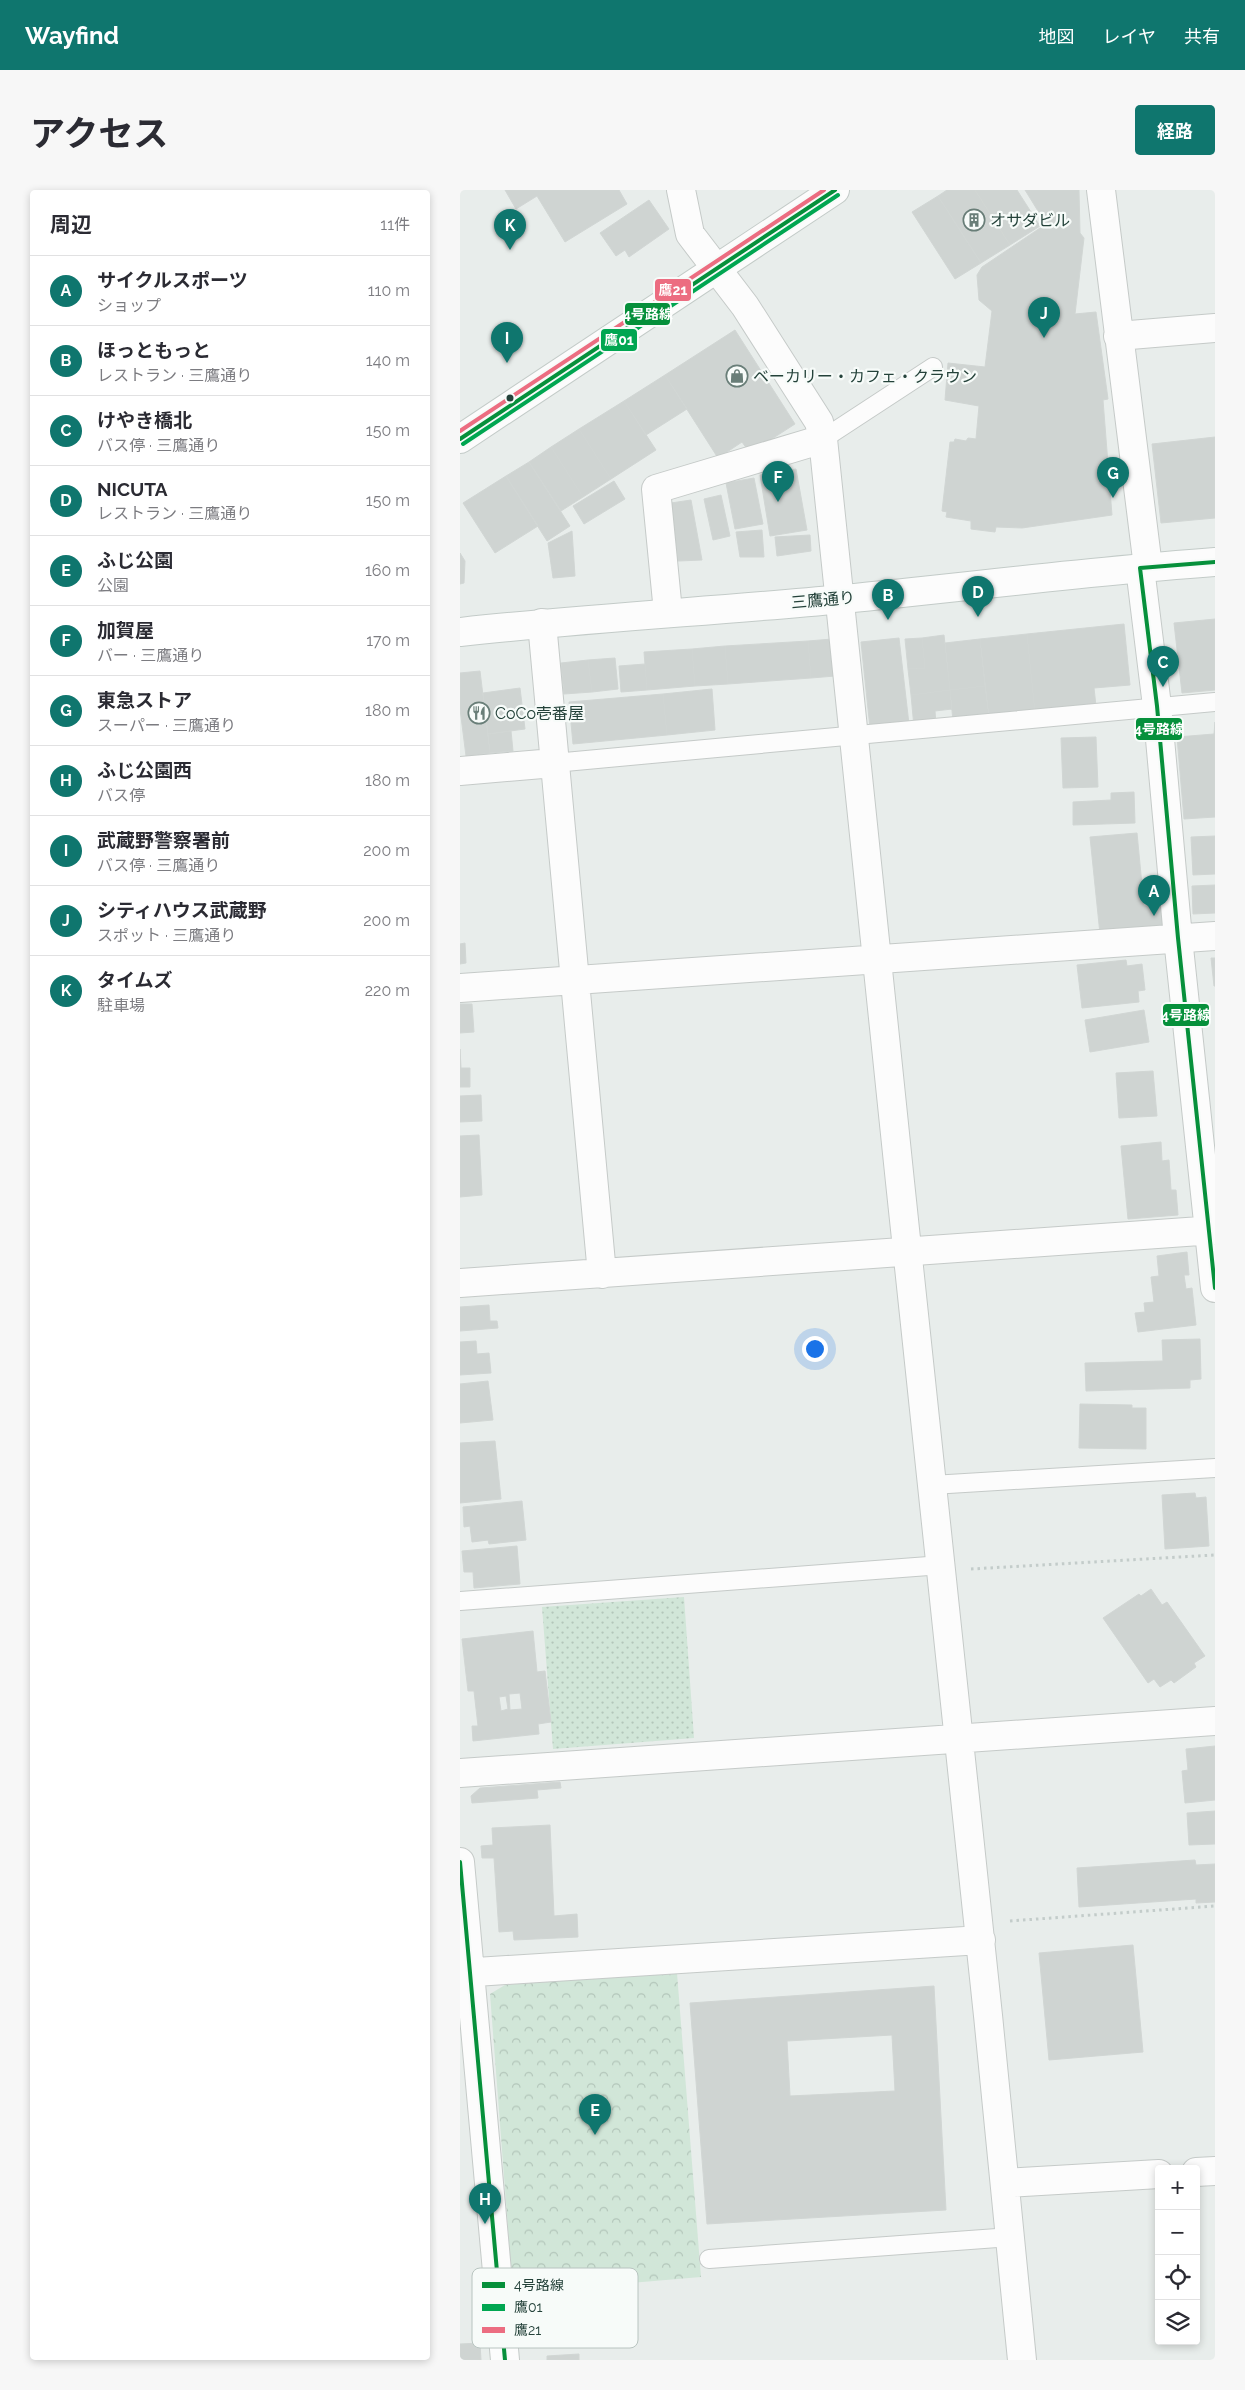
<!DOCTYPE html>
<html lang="ja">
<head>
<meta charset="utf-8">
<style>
	body { margin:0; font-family:Raleway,"Noto Sans JP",sans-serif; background:#f7f7f7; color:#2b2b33 }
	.controls { position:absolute; right:15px; bottom:15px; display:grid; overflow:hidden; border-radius:5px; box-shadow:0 2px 8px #0003 }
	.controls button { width:45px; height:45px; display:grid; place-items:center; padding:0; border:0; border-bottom:1px solid #e1e1e2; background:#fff; color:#2b2b33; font:25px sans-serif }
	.you { position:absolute; left:354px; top:1158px; width:18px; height:18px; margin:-12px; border:4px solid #fff; border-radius:50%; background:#1a73e8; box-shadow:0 0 0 8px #1a73e833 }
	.badge { display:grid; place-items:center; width:32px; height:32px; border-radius:50%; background:#0f766e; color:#fff; font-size:16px; font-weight:700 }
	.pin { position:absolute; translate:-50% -41px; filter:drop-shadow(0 1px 2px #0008) }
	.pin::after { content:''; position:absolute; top:26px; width:18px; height:15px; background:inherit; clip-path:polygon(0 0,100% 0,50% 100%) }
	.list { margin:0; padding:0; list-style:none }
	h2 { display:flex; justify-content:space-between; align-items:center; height:65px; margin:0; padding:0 20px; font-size:21px }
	h2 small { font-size:16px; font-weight:400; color:#7c7c81 }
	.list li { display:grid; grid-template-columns:32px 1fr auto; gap:15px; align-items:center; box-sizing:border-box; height:70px; padding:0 20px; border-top:1px solid #e1e1e2 }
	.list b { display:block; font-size:19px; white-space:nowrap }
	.list p { margin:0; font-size:16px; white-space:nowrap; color:#7c7c81 }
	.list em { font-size:16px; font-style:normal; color:#7c7c81 }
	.icon { flex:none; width:28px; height:28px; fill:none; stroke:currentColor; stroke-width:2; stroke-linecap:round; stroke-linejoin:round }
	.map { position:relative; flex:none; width:755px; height:2170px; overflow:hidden; border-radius:5px }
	header { display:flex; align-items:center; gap:30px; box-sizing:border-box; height:70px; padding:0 25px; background:#0f766e; color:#fff }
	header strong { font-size:24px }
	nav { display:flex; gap:28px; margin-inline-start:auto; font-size:18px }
	.intro { display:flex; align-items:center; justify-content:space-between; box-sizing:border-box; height:120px; padding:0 30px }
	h1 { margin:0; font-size:35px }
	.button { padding:12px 22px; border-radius:5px; background:#0f766e; color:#fff; font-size:18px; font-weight:700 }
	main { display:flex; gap:30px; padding:0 30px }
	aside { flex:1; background:#fff; border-radius:5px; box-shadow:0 2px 8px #0003 }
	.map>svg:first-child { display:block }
	.park { fill:url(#park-crowns) }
	.garden { fill:url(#garden-dots) }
	.building { fill:#cfd4d2; stroke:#d1d6d4; fill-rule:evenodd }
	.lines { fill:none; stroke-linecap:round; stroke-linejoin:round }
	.lane-casing { stroke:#c5cac8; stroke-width:20 }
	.street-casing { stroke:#c5cac8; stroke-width:30 }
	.secondary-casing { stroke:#c3cbc8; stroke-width:30 }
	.path { stroke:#c3ccca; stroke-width:3; stroke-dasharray:2.5 4; stroke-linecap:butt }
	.lane { stroke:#fcfcfc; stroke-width:18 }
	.street { stroke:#fcfcfc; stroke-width:28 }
	.secondary { stroke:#fcfcfc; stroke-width:28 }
	.bus-1-casing { stroke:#f7fbf9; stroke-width:8 }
	.bus-2-casing { stroke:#f7fbf9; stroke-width:8 }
	.bus-3-casing { stroke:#f7fbf9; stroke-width:8 }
	.bus-1 { stroke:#06903b; stroke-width:4 }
	.bus-2 { stroke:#00a651; stroke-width:4 }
	.bus-3 { stroke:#ec6d81; stroke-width:4 }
	.bus-dot { fill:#24423a; stroke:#f7fbf9; stroke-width:2 }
	.labels { text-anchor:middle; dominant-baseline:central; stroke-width:4.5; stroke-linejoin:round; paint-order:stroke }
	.poi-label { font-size:16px; fill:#24423a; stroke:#f7fbf9; text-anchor:start }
	.street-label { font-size:16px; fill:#24423a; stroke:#f7fbf9 }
	.key { fill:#f7fbf9; stroke:#b8c4c0; stroke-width:1 }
	.key-label { font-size:14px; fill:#24423a }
	.line-badge { stroke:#f7fbf9; stroke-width:2 }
	.badge-label { font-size:14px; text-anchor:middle; font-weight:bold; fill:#fff }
</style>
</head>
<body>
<header>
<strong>Wayfind</strong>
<nav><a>地図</a><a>レイヤ</a><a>共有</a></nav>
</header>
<div class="intro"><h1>アクセス</h1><a class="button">経路</a></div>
<main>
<aside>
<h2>周辺<small>11件</small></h2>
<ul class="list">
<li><span class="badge">A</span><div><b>サイクルスポーツ</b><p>ショップ</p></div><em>110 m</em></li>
<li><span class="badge">B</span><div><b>ほっともっと</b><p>レストラン · 三鷹通り</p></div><em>140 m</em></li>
<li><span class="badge">C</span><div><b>けやき橋北</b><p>バス停 · 三鷹通り</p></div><em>150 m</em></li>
<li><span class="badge">D</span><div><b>NICUTA</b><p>レストラン · 三鷹通り</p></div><em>150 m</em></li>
<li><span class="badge">E</span><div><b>ふじ公園</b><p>公園</p></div><em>160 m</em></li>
<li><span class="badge">F</span><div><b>加賀屋</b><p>バー · 三鷹通り</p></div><em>170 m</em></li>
<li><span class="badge">G</span><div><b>東急ストア</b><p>スーパー · 三鷹通り</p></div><em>180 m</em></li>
<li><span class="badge">H</span><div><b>ふじ公園西</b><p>バス停</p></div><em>180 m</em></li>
<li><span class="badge">I</span><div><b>武蔵野警察署前</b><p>バス停 · 三鷹通り</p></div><em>200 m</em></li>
<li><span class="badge">J</span><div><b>シティハウス武蔵野</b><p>スポット · 三鷹通り</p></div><em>200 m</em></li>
<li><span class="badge">K</span><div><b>タイムズ</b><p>駐車場</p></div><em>220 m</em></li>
</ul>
</aside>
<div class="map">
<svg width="755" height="2170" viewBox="0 0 755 2170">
	<defs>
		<pattern id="park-crowns" width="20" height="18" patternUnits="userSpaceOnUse" patternTransform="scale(1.25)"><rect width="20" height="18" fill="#d1e6d8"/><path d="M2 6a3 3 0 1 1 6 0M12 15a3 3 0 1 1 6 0" fill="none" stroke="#b3c6ba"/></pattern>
		<pattern id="garden-dots" width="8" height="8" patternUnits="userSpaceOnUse" patternTransform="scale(1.25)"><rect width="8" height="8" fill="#d1e6d8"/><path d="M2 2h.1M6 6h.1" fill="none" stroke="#b3c6ba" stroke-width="1.8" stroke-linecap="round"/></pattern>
	</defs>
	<rect width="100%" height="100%" fill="#e8edeb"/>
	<path class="park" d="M217,1783L241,2087L53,2103L30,1804L45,1795Z"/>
	<path class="garden" d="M224,1407L234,1548L93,1559L82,1417Z"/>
	<path class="building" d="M45,0H159L167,14L105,52L77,6L56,19Z
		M487,0H515L550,55L521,73L478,6Z
		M515,0H557L580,36L550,55Z
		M565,0H619L620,43L624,48L615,124L636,122L648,209L643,210L652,325L562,338L536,337L535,342L511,339V331L486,327L487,322L482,321L490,252H494L495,249L506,251L508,248L516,249L519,216L485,210L488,173L525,177L532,121L519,110L517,85L522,77L586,34Z
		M478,6L521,73L495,89L452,22Z
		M189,10L209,39L169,67L165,60L156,66L140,43Z
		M275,140L335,234L290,263L282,252L258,268L205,185Z
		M205,185L227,219L186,245L164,211Z
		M164,211L196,260L151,289L119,239Z
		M119,239L151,289L123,307L91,257Z
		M755,247V328L701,333L692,254Z
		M91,257L123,307L101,321L69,272Z
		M69,272L110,336L87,351L46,286Z
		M336,279L347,340L310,346L300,285Z
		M46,286L78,336L35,363L3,313Z
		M294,288L303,334L275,339L266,293Z
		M154,291L165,309L124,334L113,316Z
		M261,305L270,346L253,350L244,309Z
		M231,310L242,370L218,371L211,313Z
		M302,340L304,367H280L276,342Z
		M112,341L115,386L93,388L88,353Z
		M350,345L351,361L317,366L315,347Z
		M0,363L5,371L4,393L0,394Z
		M755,429V500L722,503L714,433Z
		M664,434L670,495L634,498L636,516L575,523L567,444Z
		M567,444L575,523L529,527L520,449Z
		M484,445L490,500L451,505L448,479L465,478L462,448Z
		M439,448L449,534L410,538L401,452Z
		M462,448L465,478L448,479L445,449Z
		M372,449L375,486L351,488L348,451Z
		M520,449L525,496L490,500L485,453Z
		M348,451L351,488L268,494L265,456Z
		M265,456L268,494L235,496L232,459Z
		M232,459L235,496L187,500L184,462Z
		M155,468L158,499L132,502L128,470Z
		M128,470L132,502L104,504L101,473Z
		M185,474L187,500L161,502L159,476Z
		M20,481L30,563L6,566L0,519V483Z
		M525,496L529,527L493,531L490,500Z
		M60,498L65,539L28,544L23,503Z
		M252,499L255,540L207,545L203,504Z
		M490,500L492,519L475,521L476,534L454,537L451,505Z
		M203,504L207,545L113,554L109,512Z
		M755,532V627L724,629L717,547L754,544Z
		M51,541L53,561L30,563L28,544Z
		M636,547L638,597L603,598L601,548Z
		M674,602L675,633L613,635V612L651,610V603Z
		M677,643L684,716L703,715L705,738L640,744L630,647Z
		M755,646V684L733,685L731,647Z
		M755,695V723L733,724L732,696Z
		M5,753L6,773L0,774V754Z
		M751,768H755V796H754Z
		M666,770L667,776L682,774L685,800L678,801L679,812L622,818L617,775Z
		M0,814H12L14,842L0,843Z
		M684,820L689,852L630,862L625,830Z
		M0,859L1,878H10V897H0Z
		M693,881L697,926L659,928L656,883Z
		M21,905L22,931L0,932V906Z
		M19,945L22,1005L0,1007V946Z
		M701,952L702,971L709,970L711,1000H716L718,1025L668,1029L661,956Z
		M727,1062L729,1085H724L726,1099L732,1098L736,1135L678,1142L675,1123L685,1122L684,1113L694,1112L691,1087L699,1086L697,1066Z
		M29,1115L30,1131H37L38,1138L0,1141V1117Z
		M740,1149L741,1189L730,1190V1198L626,1201L625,1173L703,1171L702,1150Z
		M16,1151L17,1164L29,1163L31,1183L0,1185V1152Z
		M28,1191L33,1230L0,1233V1194Z
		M620,1214L672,1215V1218H686V1259L619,1258Z
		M35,1251L41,1309L0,1313V1253Z
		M735,1303L736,1308L746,1307L749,1356L705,1359L702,1305Z
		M62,1311L66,1350L29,1354L28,1350L12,1352L10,1336L4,1337L3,1317Z
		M57,1356L60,1394L14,1398L13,1382H4L2,1361Z
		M691,1399L702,1415L707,1412L745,1466L734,1473L736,1477L714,1493L711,1490L700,1497L694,1489L688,1493L643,1428L679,1404L681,1406Z
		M73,1441L77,1482L85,1481L91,1532L78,1534L79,1544L13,1551L12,1536H18L14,1501H8L2,1449ZM60,1503L62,1519L50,1520L49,1504ZM46,1506L48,1519L41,1521L39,1507Z
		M755,1556V1610L725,1613L722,1581L728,1580L726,1559Z
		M100,1592L101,1598L77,1600L78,1608L12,1613L11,1606L20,1598Z
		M755,1621V1654L729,1655L727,1623Z
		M90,1635L94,1726L117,1724L118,1747L54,1750L53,1741L39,1742L34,1668H22L21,1656L33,1655L32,1638Z
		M735,1670L736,1675L755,1674V1712L736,1713V1709L619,1717L617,1678Z
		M673,1755L683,1862L589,1870L579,1763Z
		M474,1796L486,2020L247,2034L230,1813ZM432,1845L435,1901L330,1906L327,1851Z
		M20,2153L21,2170H0V2154Z
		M119,2164V2170H87V2166Z"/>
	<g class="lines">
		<g class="lane-casing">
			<path id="lane" d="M363,249L473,177
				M94,573L755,512
				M472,1295L755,1278
				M0,1411L482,1375
				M249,2069L551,2047"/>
		</g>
		<g class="street-casing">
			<path id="street" d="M221,0L230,44L285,116L359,232L363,249C390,496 414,744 440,992C481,1385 525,1777 562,2170
				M641,0L688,377
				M658,146L755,138
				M680,378L697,516L718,748L755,1098
				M208,422L196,299L363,249
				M82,433L142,1084
				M0,581L94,573
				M0,798L755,746
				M0,1093L755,1040
				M0,1583L755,1531
				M0,1672L45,2170
				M0,1783L521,1750
				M736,1982L755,1981
				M545,1993L699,1984"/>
		</g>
		<g class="secondary-casing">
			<path id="secondary" d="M0,249L375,0
				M0,442C128,428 256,421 383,409C507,397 631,381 755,372"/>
		</g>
		<path class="path" d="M511,1379L755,1365
			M550,1731L755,1716"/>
		<use href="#lane" class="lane"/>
		<use href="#street" class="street"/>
		<use href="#secondary" class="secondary"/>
		<g class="bus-1-casing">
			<path id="bus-1" d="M0,249L375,0
				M755,372L680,378L697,516L718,748L755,1098
				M0,1672L45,2170"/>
		</g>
		<g class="bus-2-casing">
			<path id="bus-2" d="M3,254L378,5"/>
		</g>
		<g class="bus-3-casing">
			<path id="bus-3" d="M0,241L364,0"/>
		</g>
		<use href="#bus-1" class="bus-1"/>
		<use href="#bus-2" class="bus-2"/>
		<use href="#bus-3" class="bus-3"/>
	</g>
	<defs>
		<g id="building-ring" transform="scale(1.125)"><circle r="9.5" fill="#f7fbf9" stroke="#697e78" stroke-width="1.5"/><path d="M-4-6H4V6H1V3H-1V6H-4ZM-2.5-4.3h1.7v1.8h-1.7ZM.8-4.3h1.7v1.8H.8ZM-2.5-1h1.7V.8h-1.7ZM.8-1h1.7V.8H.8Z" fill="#697e78"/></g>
		<g id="shop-ring" transform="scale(1.125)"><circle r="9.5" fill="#f7fbf9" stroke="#697e78" stroke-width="1.5"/><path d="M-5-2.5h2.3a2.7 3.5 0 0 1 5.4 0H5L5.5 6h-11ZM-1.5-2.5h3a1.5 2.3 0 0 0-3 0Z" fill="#697e78"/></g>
		<g id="restaurant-ring" transform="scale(1.125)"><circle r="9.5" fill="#f7fbf9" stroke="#697e78" stroke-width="1.5"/><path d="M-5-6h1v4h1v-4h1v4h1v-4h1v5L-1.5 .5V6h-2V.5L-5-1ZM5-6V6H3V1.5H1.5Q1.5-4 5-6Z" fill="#697e78"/></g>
	</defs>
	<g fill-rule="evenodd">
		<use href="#building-ring" x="514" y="30"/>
		<use href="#shop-ring" x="277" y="186"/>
		<use href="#restaurant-ring" x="19" y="523"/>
	</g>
	<circle class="bus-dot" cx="50" cy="208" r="4.5"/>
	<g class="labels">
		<g class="poi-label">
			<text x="530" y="30">オサダビル</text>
			<text x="293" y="186">ベーカリー・カフェ・クラウン</text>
			<text x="35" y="523">CoCo壱番屋</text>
		</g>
		<g class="street-label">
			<text transform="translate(363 410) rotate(-5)">三鷹通り</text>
		</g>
	</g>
	<rect x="12" y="2078" width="166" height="80" rx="8" class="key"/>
	<rect x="22" y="2092" width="23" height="6" fill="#06903b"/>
	<rect x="22" y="2114" width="23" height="7" fill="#00a651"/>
	<rect x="22" y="2137" width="23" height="6" fill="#ec6d81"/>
	<g class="key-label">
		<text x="54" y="2100">4号路線</text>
		<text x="54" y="2122">鷹01</text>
		<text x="54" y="2145">鷹21</text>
	</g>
	<g class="line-badge">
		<rect x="194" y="88" width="38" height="24" rx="5" fill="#ec6d81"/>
		<rect x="164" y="112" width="47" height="24" rx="5" fill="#06903b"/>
		<rect x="140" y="138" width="38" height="24" rx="5" fill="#00a651"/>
		<rect x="675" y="527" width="48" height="24" rx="5" fill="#06903b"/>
		<rect x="702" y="813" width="48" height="24" rx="5" fill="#06903b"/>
	</g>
	<g class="badge-label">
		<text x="213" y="105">鷹21</text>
		<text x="188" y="129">4号路線</text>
		<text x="159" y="155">鷹01</text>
		<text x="699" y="544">4号路線</text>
		<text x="726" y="830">4号路線</text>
	</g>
</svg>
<div class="controls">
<button>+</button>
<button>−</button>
<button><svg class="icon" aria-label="locate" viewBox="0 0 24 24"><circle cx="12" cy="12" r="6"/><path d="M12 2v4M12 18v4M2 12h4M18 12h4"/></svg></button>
<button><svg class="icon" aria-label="layers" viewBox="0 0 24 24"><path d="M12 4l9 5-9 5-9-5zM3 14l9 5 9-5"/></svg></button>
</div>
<div class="you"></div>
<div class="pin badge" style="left:694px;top:726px">A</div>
<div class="pin badge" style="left:428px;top:430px">B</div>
<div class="pin badge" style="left:703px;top:497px">C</div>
<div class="pin badge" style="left:518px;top:427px">D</div>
<div class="pin badge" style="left:135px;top:1945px">E</div>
<div class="pin badge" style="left:318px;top:312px">F</div>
<div class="pin badge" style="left:653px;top:308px">G</div>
<div class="pin badge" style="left:25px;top:2034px">H</div>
<div class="pin badge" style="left:47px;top:173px">I</div>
<div class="pin badge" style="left:584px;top:148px">J</div>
<div class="pin badge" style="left:50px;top:60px">K</div>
</div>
</main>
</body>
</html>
